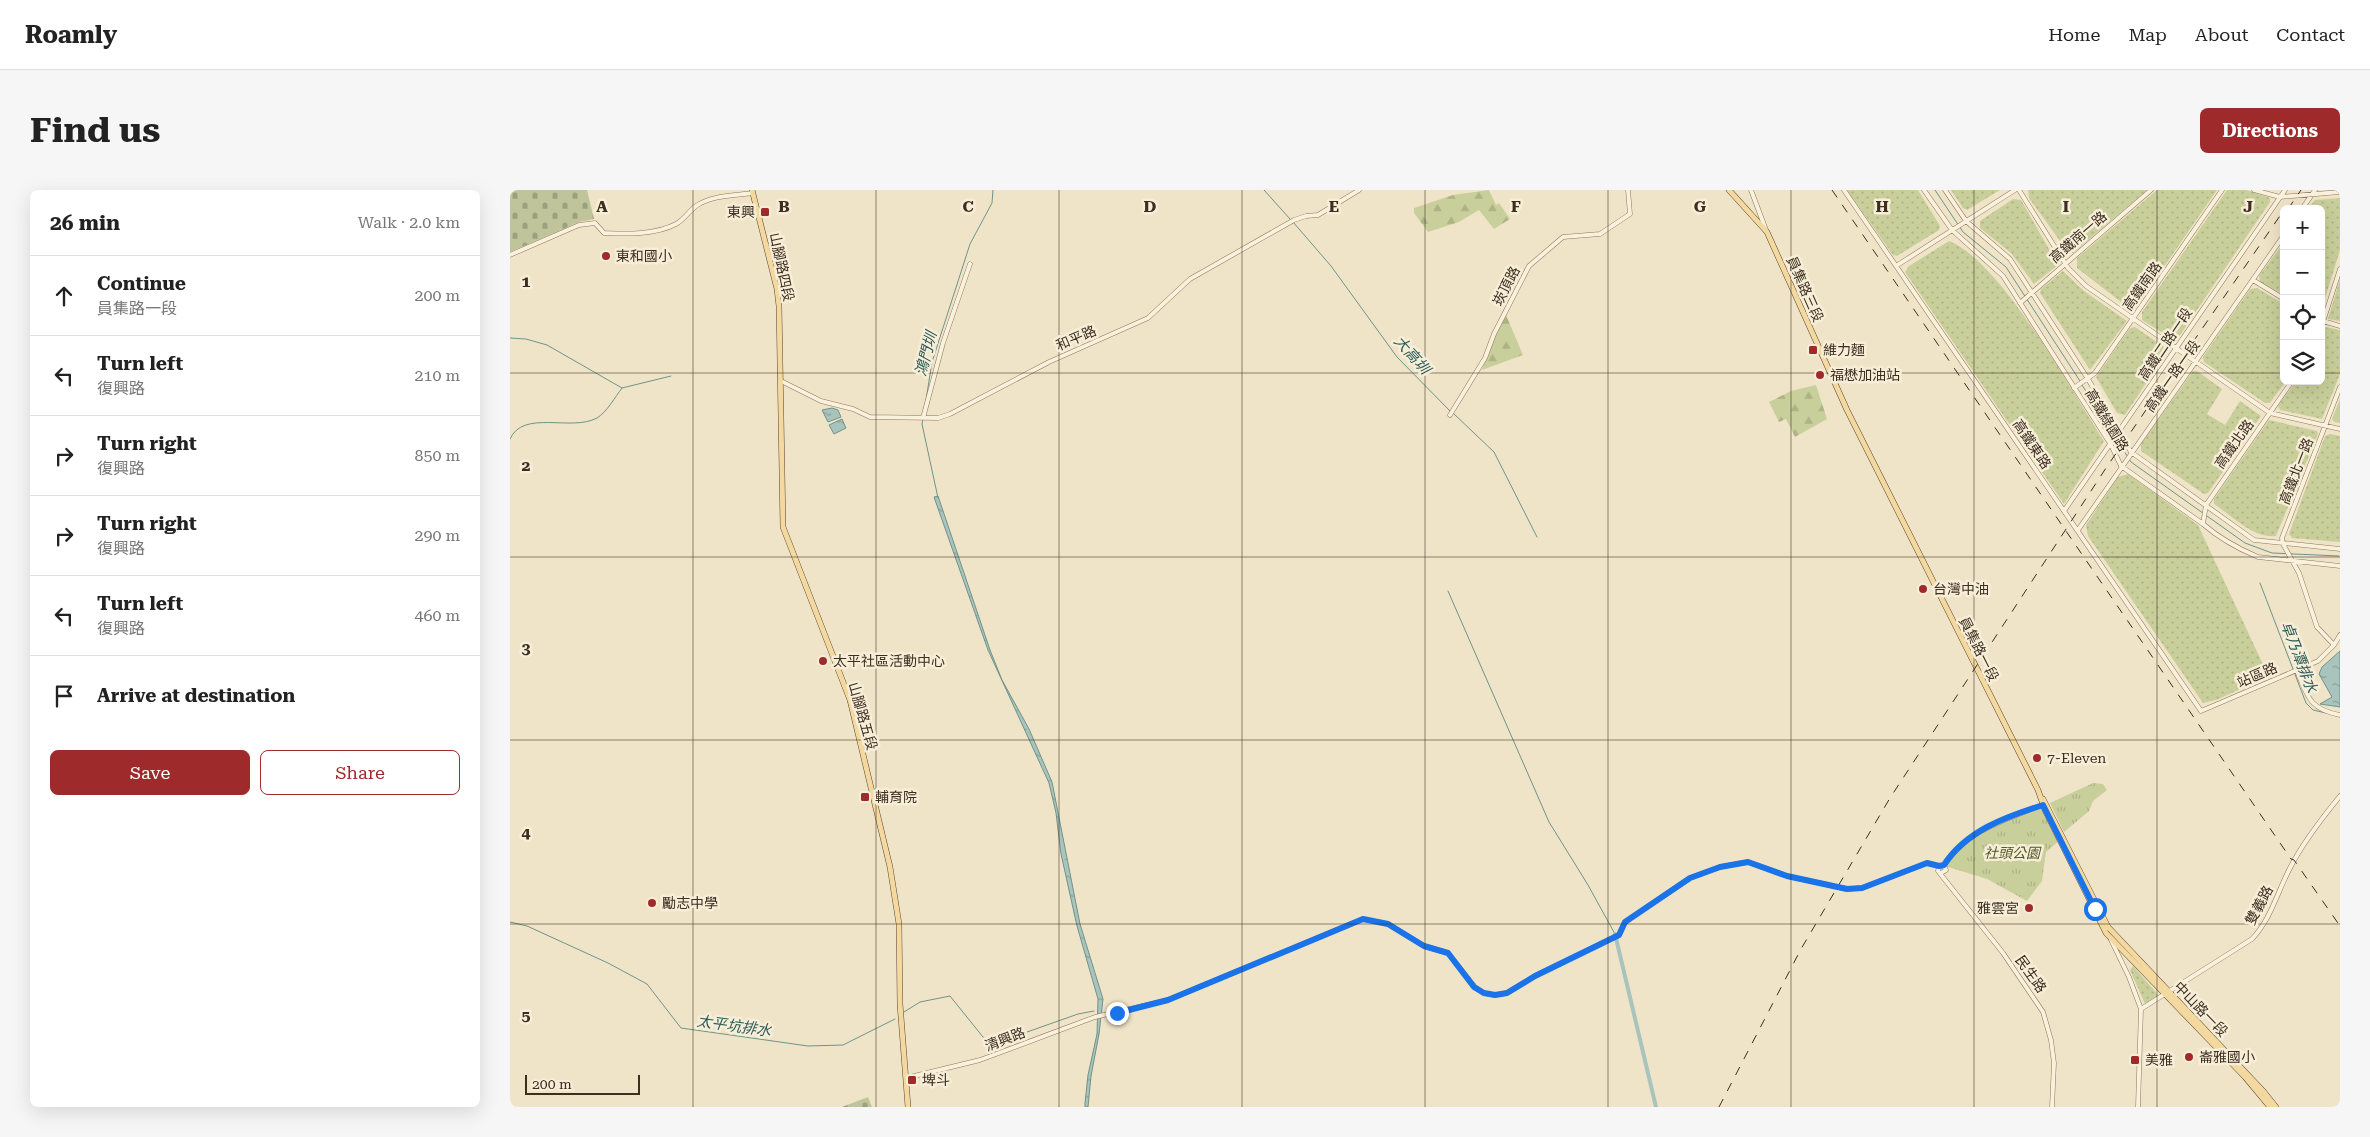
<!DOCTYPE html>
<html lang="en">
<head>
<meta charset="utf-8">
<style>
	body { margin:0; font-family:"Roboto Serif","Noto Sans TC",serif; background:#f6f6f6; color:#222 }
	.controls { position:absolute; right:15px; top:15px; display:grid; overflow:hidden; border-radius:8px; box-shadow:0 5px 20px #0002 }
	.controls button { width:45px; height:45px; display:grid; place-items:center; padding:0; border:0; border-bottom:1px solid #e0e0e0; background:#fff; color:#222; font:25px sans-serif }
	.scale { position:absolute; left:15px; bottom:12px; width:115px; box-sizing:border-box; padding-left:5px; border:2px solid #3d2e20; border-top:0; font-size:14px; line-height:18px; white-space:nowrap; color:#3d2e20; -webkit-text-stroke:4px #f7eed8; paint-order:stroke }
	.stop { position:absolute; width:15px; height:15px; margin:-11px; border:4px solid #1a73e8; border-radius:50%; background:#fff }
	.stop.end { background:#1a73e8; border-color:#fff; box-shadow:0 1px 5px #0008 }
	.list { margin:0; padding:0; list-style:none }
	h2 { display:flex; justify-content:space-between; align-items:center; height:65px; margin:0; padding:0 20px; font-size:21px }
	h2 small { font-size:16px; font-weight:400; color:#767676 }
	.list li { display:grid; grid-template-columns:32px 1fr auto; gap:15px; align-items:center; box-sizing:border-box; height:80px; padding:0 20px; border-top:1px solid #e0e0e0 }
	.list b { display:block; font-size:19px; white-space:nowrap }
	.list p { margin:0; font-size:16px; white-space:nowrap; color:#767676 }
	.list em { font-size:16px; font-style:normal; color:#767676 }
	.actions { display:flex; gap:10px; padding:15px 20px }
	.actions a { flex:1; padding:11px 0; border:1px solid #9e2a2b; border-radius:8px; text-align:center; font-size:18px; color:#9e2a2b }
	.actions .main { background:#9e2a2b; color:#fff }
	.icon { flex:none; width:28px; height:28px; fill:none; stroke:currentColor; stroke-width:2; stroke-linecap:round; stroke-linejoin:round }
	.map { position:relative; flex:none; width:1830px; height:917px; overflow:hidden; border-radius:8px }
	header { display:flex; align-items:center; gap:30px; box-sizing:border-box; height:70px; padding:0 25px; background:#fff; border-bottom:1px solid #e0e0e0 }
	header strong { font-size:24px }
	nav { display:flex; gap:28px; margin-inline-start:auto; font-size:18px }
	.intro { display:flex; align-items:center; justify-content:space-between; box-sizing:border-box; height:120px; padding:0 30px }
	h1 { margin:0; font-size:35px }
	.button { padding:12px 22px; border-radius:8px; background:#9e2a2b; color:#fff; font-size:18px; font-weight:700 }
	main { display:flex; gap:30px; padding:0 30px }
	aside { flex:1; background:#fff; border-radius:8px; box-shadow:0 5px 20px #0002 }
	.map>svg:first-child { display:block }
	.grass { fill:url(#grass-dots) }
	.forest { fill:url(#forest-firs) }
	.cemetery { fill:url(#cemetery-stones) }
	.park { fill:url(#park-tufts) }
	.water { fill:url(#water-ripples); stroke:#6f938a }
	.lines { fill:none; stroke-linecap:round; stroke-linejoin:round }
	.stream { stroke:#6f938a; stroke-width:1 }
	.canal { stroke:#a9c4bc; stroke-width:4 }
	.minor-casing { stroke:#8d765c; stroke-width:5 }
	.major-casing { stroke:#5b4430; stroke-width:6 }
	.minor { stroke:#faf1dc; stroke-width:4 }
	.major { stroke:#f3d9a0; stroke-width:5 }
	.rail { stroke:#3d2e20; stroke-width:1; stroke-dasharray:9 9; stroke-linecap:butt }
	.route { stroke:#1a73e8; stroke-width:6 }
	.grid { fill:none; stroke:#3d2e20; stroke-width:1; stroke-opacity:0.55 }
	.poi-dot { fill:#9e2a2b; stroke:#f7eed8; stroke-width:2 }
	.labels { text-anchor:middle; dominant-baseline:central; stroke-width:5; stroke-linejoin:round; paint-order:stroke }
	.poi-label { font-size:14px; fill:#3d2e20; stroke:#f7eed8; text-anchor:start }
	.street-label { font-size:14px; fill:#3d2e20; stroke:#f7eed8 }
	.park-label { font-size:14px; font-style:italic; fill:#4d5a26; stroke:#f7eed8 }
	.water-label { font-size:15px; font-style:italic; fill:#2f5d5a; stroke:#f7eed8 }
	.grid-label { font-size:16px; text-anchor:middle; font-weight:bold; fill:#3d2e20; stroke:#f7eed8; stroke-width:5; stroke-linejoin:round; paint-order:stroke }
</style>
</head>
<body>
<header>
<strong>Roamly</strong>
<nav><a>Home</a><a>Map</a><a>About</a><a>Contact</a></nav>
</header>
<div class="intro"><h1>Find us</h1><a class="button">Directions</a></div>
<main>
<aside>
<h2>26 min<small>Walk · 2.0 km</small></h2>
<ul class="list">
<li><svg class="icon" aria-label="ahead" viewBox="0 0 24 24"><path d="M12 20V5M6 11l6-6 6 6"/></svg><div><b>Continue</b><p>員集路一段</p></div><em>200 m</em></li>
<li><svg class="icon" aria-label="left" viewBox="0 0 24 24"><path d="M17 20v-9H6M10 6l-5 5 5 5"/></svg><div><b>Turn left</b><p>復興路</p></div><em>210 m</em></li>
<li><svg class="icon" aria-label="right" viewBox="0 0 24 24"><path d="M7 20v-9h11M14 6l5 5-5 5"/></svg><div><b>Turn right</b><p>復興路</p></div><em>850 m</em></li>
<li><svg class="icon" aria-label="right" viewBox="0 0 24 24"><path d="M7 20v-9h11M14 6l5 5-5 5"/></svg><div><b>Turn right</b><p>復興路</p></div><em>290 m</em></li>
<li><svg class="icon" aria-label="left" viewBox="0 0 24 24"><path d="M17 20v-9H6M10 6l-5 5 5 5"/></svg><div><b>Turn left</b><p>復興路</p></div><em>460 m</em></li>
<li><svg class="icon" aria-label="arrive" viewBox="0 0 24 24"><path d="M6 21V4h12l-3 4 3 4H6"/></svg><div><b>Arrive at destination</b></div></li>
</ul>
<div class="actions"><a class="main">Save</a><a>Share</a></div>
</aside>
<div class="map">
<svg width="1830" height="917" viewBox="0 0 1830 917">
	<defs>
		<pattern id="grass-dots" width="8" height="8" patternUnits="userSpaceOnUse" patternTransform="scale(1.25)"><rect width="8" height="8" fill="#c9cf9b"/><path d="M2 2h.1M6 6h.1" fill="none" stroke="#aeb285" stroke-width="1.8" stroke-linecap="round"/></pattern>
		<pattern id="forest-firs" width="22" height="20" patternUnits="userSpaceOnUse" patternTransform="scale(1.25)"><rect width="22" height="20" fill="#c9cf9b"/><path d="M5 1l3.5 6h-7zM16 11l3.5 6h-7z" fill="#aeb285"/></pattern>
		<pattern id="cemetery-stones" width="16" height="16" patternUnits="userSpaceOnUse" patternTransform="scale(1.25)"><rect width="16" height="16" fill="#bfc49a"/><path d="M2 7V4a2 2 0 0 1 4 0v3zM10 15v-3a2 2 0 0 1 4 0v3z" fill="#9ca07d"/></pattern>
		<pattern id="park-tufts" width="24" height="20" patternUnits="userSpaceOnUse" patternTransform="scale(1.25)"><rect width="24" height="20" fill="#c9cf9b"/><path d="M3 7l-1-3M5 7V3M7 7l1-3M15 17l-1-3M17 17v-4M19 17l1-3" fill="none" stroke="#aeb285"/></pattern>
		<pattern id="water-ripples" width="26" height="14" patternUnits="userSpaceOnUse" patternTransform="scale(1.25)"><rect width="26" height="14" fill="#a9c4bc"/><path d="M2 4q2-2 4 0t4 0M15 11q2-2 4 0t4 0" fill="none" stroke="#8ba098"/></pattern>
	</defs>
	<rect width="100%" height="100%" fill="#f0e4c8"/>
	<path class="grass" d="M1337,0H1408L1430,36L1429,40L1387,66L1383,65Z
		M1441,0H1490L1457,20L1453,18Z
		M1518,0H1637L1563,63L1558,62L1519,8Z
		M1647,0H1707L1625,119L1619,118L1567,78V68Z
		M1717,0H1737L1760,8V12L1668,148L1664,150L1632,130V122Z
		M1830,8V60L1811,121V19H1798L1805,10Z
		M1503,9L1511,10L1548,75L1524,94L1501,63L1470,38V31Z
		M1439,51C1490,70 1563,203 1594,251L1554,314L1395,82L1399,76Z
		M1774,52V105L1750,92L1749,86Z
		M1553,81L1574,101L1617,131L1580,180L1530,103L1531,99Z
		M1830,89V131L1818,129Z
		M1747,98L1774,114V191H1776L1760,213H1755L1694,172L1693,167L1740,99Z
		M1625,137L1657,159L1656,163L1615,225L1607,223L1586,187L1620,138Z
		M1815,137L1830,140V184L1812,229L1770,220L1768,216L1786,191H1811V149Z
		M1683,181H1687L1712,199L1697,224L1715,235L1730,211L1751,226L1698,303L1694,304L1631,261V254Z
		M1759,230L1807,241L1808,244L1766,346C1744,349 1722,326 1704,314V309Z
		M1820,244L1830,246V352L1782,348L1779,344L1815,246Z
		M1618,284L1688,335L1757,483L1755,488L1706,510L1693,513L1578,346L1576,335L1608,287Z
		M1623,776L1650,807L1636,816L1620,780Z"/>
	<path class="forest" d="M979,0L986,15L989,13L1000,29L984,39L969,20L949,32L918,42L904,23V18L943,5Z
		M996,125L1013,165L972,180L983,148Z
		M1306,195L1317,229L1285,247L1276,229L1269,232L1259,212L1281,201Z"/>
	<path class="cemetery" d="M0,0H77L84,29L69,32L0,62Z
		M358,907L362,917H332Z"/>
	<path class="park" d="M1830,209V233L1824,232L1822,229Z
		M1583,593L1593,594L1597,600L1583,611L1579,621L1554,642L1540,613Z
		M1533,615L1550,650L1536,662L1532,691L1517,711L1477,689L1435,676C1455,639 1497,630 1533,615Z"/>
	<path class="water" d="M322,218L328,220L331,227L318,232L312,220Z
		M332,229L336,238L324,244L319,235Z
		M428,306L480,460L492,490L519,539L542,592L570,734L593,809L589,844L581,886L578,917H575V913L578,885L587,844L588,809L567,736L551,664L546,623L539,593L478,460L424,307Z
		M1830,461V517L1810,514L1822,507L1809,484L1812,477Z"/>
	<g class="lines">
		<path class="stream" d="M754,0L780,29
			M1425,0L1453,42L1496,77L1570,191
			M783,32L821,76L887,167L940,221
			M0,148L16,149L37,155L112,198L161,186
			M1572,195L1621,272L1735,353L1762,363L1829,366
			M416,210L422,172L460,54L482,13L483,0
			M943,223L984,262L1027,347
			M413,229L412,234L428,308
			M0,249C13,219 61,242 87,228C97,222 105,207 112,198
			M1750,393L1796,513L1803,520L1816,523
			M938,401L1039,632L1078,695L1105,744
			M0,732L17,736L98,773L137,794L171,838L298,856L333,855L385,829
			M394,822L410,812L440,806L473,847L483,854L568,824L584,821"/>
		<path class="canal" d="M1105,744L1146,917"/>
		<g class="minor-casing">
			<path id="minor" d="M1241,0L1256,40
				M1334,0L1691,521L1808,471L1824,455L1830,445
				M1414,0L1442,40L1493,86L1601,255L1611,276L1693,334C1709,348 1729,359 1748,367L1830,376
				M1435,0L1456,31L1500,69L1578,189L1621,262L1744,350L1830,359
				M1509,0L1558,78L1576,96L1760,223L1830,239
				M1744,0L1770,7L1830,2
				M1792,19L1805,0
				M0,65L69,35L85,33L94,43C117,44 145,45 166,34C174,30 179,21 186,16C202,5 224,6 242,3
				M1386,76L1505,0
				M1743,90L1774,109
				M1510,113L1641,0
				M1813,131L1830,136
				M1811,138L1830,79
				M271,191L311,211L343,219L360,227L428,228L440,224L539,172L638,128L680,89L784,30L796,26L808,25L849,0
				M1564,198L1585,183L1712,0
				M940,225L975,168L984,144L1019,76L1053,47L1090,44L1120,24L1118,0
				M413,228L433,153L460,74
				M1554,321L1775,0
				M1693,334L1696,315L1782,191
				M1568,340L1774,45
				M1824,455L1807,437L1789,383L1773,354L1772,348L1830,197
				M1787,481C1798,507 1799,519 1830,525
				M1434,675C1458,639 1496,630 1534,614
				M1431,683L1436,680L1434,675L1429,676L1428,681L1493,763L1533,822L1541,850L1544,873L1542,917
				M1601,750L1619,787L1631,819L1628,917
				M1631,819L1742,749C1761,729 1767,703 1780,678C1793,652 1812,628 1830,606
				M396,888L470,870L585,827L658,810L853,729L878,734L914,756L938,763L965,797L973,803L985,805L997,803L1025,786L1109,745L1115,732L1180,688L1210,677L1238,672L1277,686L1337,699L1352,698L1417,673L1429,676"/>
		</g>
		<g class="major-casing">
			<path id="major" d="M242,0L267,99L269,116L273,337L340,510L380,677L389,734L390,814L398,917
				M1219,0L1257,42L1337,220L1528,600L1535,620L1596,743L1735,887L1760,917
				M1533,609L1598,737L1754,902L1766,917"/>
		</g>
		<use href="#minor" class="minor"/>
		<use href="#major" class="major"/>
		<path class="rail" d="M1322,0L1781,669L1784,670L1830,736
			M1778,19L1791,0
			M1209,917L1291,759L1380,608L1596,278L1774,20"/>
	</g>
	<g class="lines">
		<path class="route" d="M607,823L658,810L853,729L878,734L914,756L938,763L964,797L974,803L985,805L997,803L1025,786L1109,745L1115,732L1180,688L1210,677L1238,672L1277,686L1337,699L1352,698L1417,673L1429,676L1434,675C1456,641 1495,627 1533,615L1585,719"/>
	</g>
	<path class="grid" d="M183,0V917M366,0V917M549,0V917M732,0V917M915,0V917M1098,0V917M1281,0V917M1464,0V917M1647,0V917M0,183H1774M1811,183H1830M0,367H1830M0,550H1830M0,734H1830"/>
	<g class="poi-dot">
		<rect x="250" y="17" width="10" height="10" rx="2.5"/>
		<circle cx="96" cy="66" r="5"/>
		<rect x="1298" y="155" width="10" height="10" rx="2.5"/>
		<circle cx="1310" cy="185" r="5"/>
		<circle cx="1413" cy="399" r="5"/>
		<circle cx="313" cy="471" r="5"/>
		<circle cx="1527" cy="568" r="5"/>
		<rect x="350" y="602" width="10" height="10" rx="2.5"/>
		<circle cx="142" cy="713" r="5"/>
		<circle cx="1519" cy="718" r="5"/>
		<circle cx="1679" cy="867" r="5"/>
		<rect x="1620" y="865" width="10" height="10" rx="2.5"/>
		<rect x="397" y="885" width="10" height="10" rx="2.5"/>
	</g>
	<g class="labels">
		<g class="poi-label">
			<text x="245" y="22" text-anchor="end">東興</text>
			<text x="106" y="66">東和國小</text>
			<text x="1313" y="160">維力麵</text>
			<text x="1320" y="185">福懋加油站</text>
			<text x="1423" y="399">台灣中油</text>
			<text x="323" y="471">太平社區活動中心</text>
			<text x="1537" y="568">7-Eleven</text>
			<text x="365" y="607">輔育院</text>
			<text x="152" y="713">勵志中學</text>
			<text x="1509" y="718" text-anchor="end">雅雲宮</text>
			<text x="1689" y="867">崙雅國小</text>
			<text x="1635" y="870">美雅</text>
			<text x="412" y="890">埤斗</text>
		</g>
		<g class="street-label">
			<text transform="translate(1568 47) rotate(-41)">高鐵南一路</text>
			<text transform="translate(272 77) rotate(78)">山腳路四段</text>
			<text transform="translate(996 96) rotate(-63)">崁頂路</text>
			<text transform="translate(1632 96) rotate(-55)">高鐵南路</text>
			<text transform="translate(1295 99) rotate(66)">員集路三段</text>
			<text transform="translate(566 148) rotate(-23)">和平路</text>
			<text transform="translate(1655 154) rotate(-56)">高鐵二路一段</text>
			<text transform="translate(1662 186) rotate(-55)">高鐵一路一段</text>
			<text transform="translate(1597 230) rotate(59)">高鐵綠園路</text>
			<text transform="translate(1522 254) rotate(56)">高鐵東路</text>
			<text transform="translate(1724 254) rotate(-55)">高鐵北路</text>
			<text transform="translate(1786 281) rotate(-69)">高鐵北一路</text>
			<text transform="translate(1469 459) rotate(63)">員集路一段</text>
			<text transform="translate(1747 485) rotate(-23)">站區路</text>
			<text transform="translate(353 526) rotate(74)">山腳路五段</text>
			<text transform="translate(1749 715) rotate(-62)">雙義路</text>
			<text transform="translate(1521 784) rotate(55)">民生路</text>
			<text transform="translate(1691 819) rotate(46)">中山路一段</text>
			<text transform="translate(495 849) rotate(-21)">清興路</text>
		</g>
		<g class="park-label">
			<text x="1502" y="663">社頭公園</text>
		</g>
		<g class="water-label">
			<text transform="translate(416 164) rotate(-75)">鴻門圳</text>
			<text transform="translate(902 165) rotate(48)">大高圳</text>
			<text transform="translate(1789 467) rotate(69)">卓乃潭排水</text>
			<text transform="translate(224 836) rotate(8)">太平坑排水</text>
		</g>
	</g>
	<g class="grid-label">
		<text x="92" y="22">A</text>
		<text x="274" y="22">B</text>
		<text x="458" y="22">C</text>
		<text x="640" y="22">D</text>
		<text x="824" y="22">E</text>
		<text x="1006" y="22">F</text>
		<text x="1190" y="22">G</text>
		<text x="1372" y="22">H</text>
		<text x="1556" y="22">I</text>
		<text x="1738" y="22">J</text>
		<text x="16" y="97">1</text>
		<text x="16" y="281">2</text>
		<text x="16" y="464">3</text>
		<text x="16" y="648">4</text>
		<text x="16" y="831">5</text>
	</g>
</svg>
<div class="controls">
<button>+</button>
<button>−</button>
<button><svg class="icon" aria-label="locate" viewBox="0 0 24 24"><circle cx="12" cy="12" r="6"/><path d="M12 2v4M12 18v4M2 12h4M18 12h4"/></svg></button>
<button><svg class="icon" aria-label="layers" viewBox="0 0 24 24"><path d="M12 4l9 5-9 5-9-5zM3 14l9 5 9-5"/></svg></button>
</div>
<div class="scale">200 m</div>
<div class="stop" style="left:1585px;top:719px"></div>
<div class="stop end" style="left:607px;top:823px"></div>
</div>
</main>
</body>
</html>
